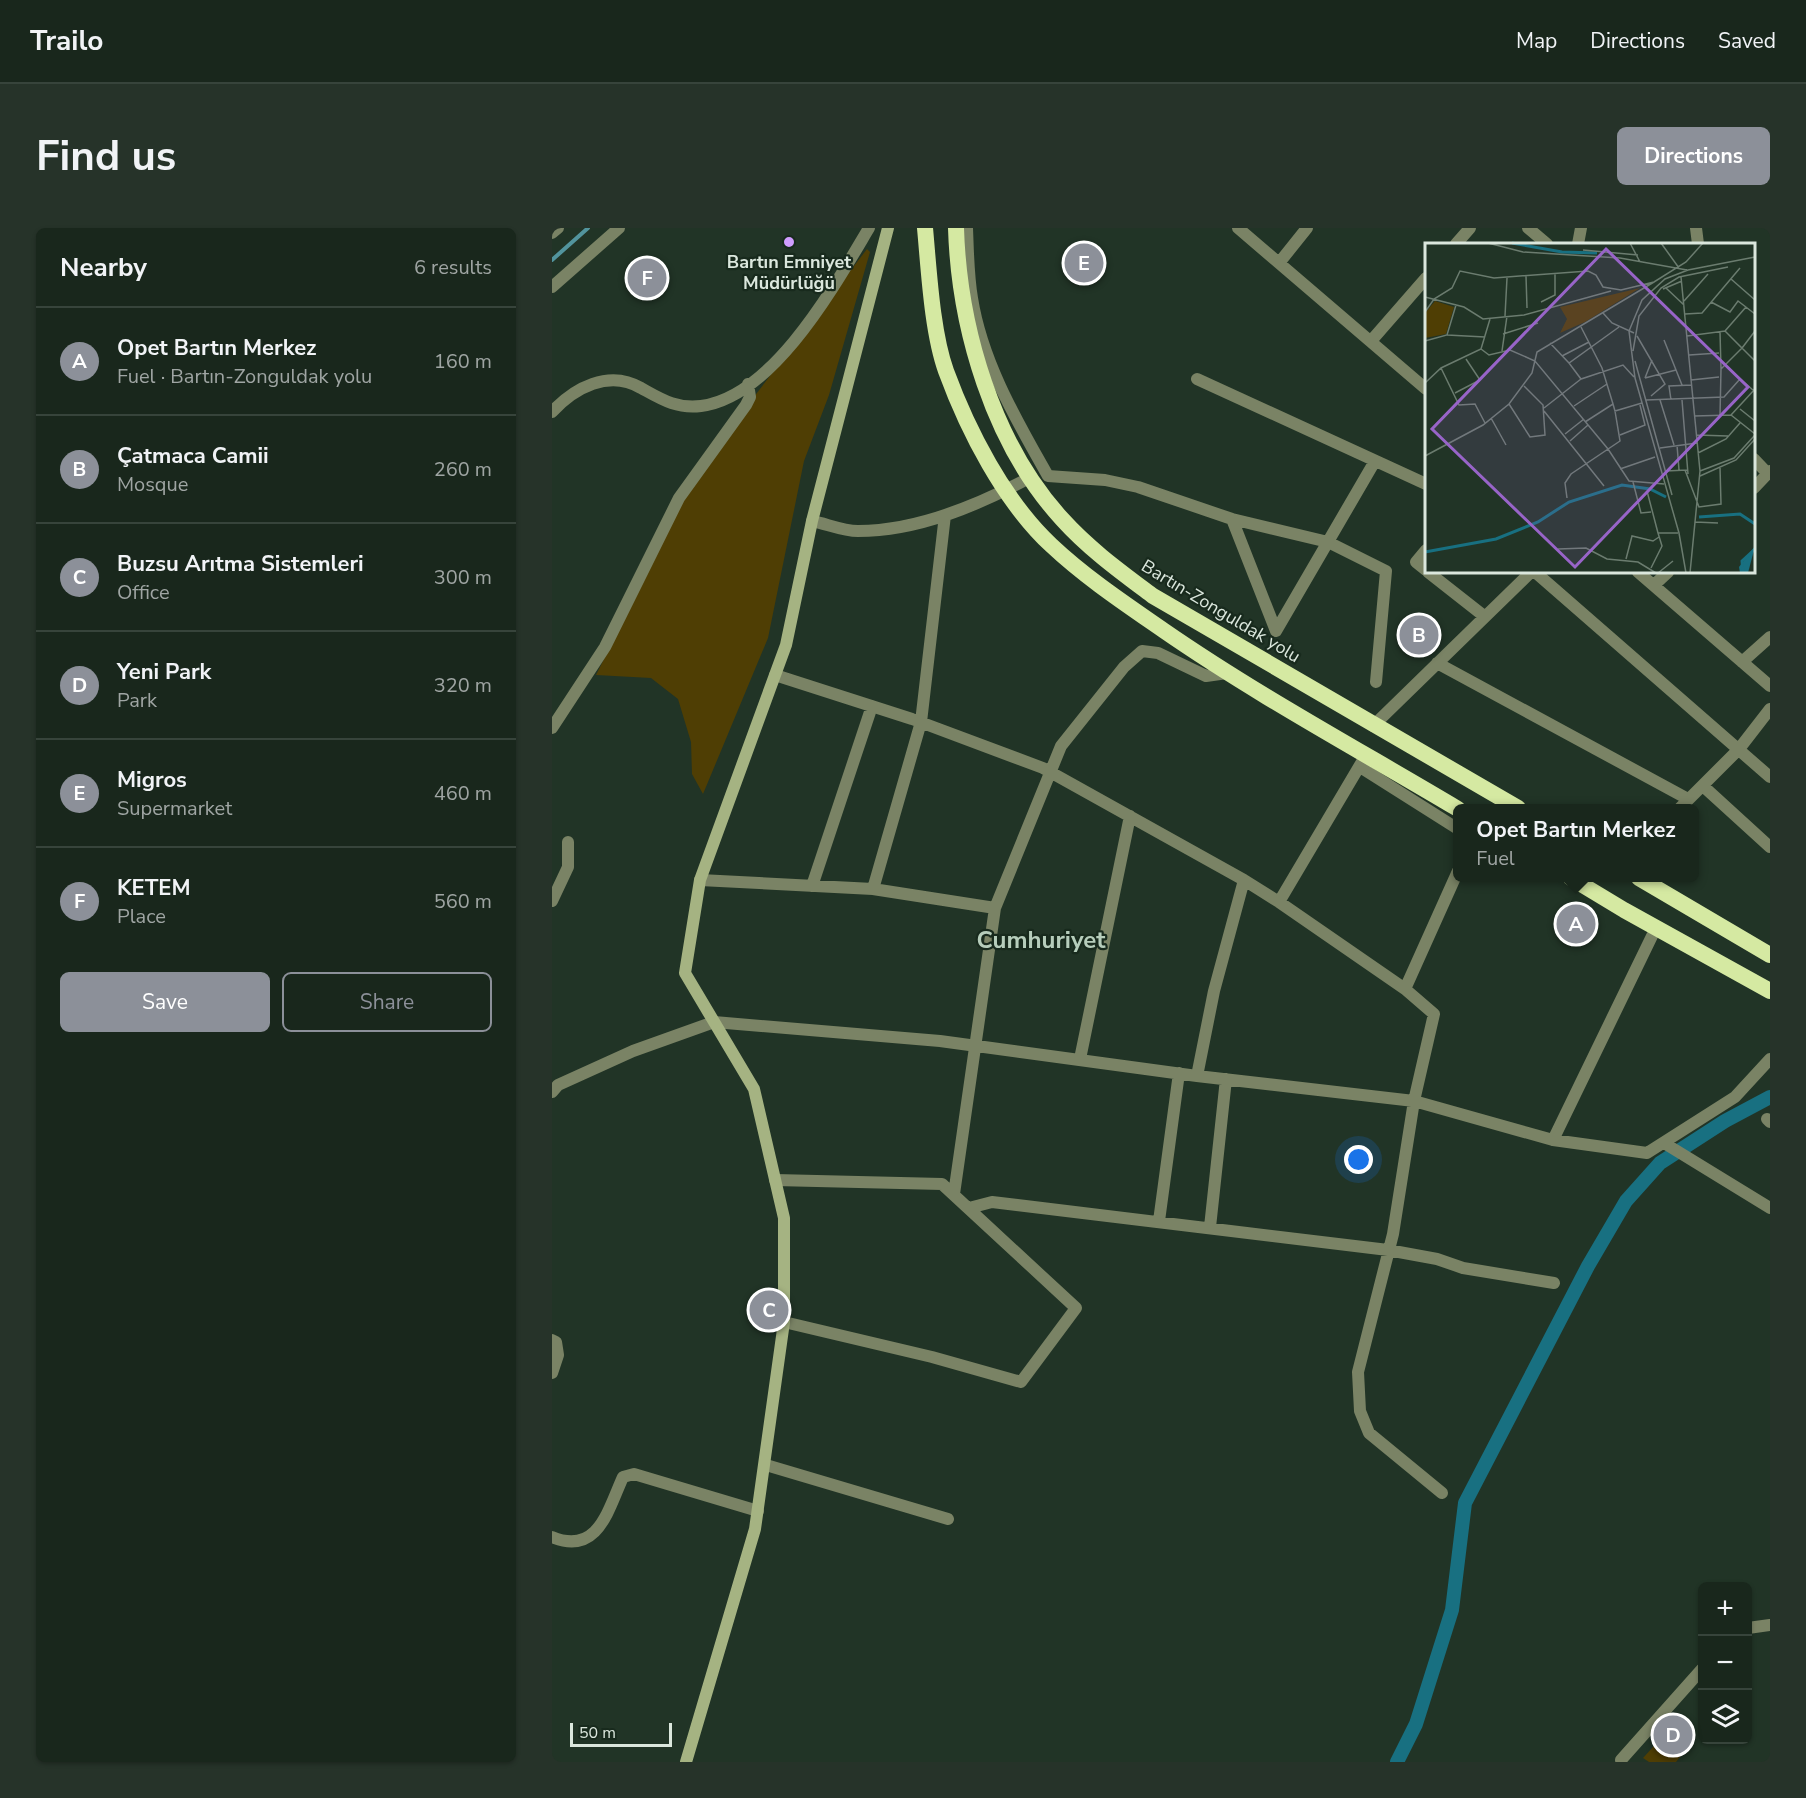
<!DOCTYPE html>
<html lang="en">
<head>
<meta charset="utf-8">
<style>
	body { margin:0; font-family:"Nunito Sans",sans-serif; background:#263329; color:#f1f3f6 }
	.controls { position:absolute; right:18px; bottom:18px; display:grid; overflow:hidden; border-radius:9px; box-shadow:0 2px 4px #0004 }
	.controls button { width:54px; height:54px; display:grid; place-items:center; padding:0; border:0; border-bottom:2px solid #37443b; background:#19271c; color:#f1f3f6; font:30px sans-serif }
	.scale { position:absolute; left:18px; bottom:15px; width:102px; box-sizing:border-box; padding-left:6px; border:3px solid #dbe7dd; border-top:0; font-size:16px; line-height:21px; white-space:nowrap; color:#dbe7dd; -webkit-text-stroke:4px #182a1d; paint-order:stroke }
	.you { position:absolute; left:807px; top:932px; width:21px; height:21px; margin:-15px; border:4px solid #fff; border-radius:50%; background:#1a73e8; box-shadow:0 0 0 9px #1a73e833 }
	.badge { display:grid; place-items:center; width:39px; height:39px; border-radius:50%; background:#8c9099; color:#fff; font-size:20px; font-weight:700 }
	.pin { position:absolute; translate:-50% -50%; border:3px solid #fff; box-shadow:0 2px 6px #0006 }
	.popup { position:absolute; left:901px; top:576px; width:246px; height:78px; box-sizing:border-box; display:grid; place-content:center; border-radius:9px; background:#19271c; filter:drop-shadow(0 2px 4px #0005); font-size:20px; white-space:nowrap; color:#9fa5a3 }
	.popup b { font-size:22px; color:#f1f3f6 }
	.popup::after { content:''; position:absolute; left:50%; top:100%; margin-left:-12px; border:12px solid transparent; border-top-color:#19271c }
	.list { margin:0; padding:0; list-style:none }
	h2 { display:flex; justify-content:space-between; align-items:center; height:78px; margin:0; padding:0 24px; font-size:26px }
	h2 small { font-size:20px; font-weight:400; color:#9fa5a3 }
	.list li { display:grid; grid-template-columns:39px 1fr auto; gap:18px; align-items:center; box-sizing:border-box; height:108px; padding:0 24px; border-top:2px solid #37443b }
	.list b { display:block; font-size:22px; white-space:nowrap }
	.list p { margin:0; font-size:20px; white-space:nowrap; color:#9fa5a3 }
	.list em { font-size:20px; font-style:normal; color:#9fa5a3 }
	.actions { display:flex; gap:12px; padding:18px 24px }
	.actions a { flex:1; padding:14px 0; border:2px solid #8c9099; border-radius:9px; text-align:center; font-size:21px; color:#8c9099 }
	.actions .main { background:#8c9099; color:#fff }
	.icon { flex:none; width:33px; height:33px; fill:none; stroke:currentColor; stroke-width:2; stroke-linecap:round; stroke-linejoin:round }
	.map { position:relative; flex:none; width:1218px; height:1534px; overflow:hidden; border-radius:9px }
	header { display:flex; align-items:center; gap:36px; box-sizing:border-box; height:84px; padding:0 30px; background:#19271c; border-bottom:2px solid #37443b }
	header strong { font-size:28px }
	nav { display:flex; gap:33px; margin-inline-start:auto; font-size:21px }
	.intro { display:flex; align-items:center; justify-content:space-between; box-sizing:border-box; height:144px; padding:0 36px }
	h1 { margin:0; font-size:42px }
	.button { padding:15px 27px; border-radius:9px; background:#8c9099; color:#fff; font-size:21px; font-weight:700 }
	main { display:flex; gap:36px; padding:0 36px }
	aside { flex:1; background:#19271c; border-radius:9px; box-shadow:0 2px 4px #0004 }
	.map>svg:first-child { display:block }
	.green { fill:#4f3e04 }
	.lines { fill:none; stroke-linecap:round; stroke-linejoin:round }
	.stream { stroke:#52949d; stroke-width:4 }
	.canal { stroke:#187081; stroke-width:14 }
	.minor { stroke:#7a8365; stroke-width:12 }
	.secondary { stroke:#a5b382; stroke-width:12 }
	.trunk { stroke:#d5e9a2; stroke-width:16 }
	.poi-dot { fill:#d09dff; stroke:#182a1d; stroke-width:2 }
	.labels { text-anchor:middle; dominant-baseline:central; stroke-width:4.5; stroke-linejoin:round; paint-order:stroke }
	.poi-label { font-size:18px; font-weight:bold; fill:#dbe7dd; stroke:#182a1d }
	.street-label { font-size:18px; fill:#dbe7dd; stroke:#182a1d }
	.district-label { font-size:24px; font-weight:bold; fill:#b6cdbb; stroke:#182a1d }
	.inset-river { fill:none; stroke:#187081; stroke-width:3 }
	.inset-road { fill:none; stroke:#6b7c6f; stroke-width:1.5 }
	.view { fill:#9864c8; fill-opacity:0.15; stroke:#9864c8; stroke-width:3 }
	.inset-edge { fill:none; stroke:#dbe7dd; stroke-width:3 }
</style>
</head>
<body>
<header>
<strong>Trailo</strong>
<nav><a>Map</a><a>Directions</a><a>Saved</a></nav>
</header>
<div class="intro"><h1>Find us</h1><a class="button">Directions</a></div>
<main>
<aside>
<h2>Nearby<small>6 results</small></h2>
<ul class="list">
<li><span class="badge">A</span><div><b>Opet Bartın Merkez</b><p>Fuel · Bartın-Zonguldak yolu</p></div><em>160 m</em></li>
<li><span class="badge">B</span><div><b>Çatmaca Camii</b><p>Mosque</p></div><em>260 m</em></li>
<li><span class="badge">C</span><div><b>Buzsu Arıtma Sistemleri</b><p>Office</p></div><em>300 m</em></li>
<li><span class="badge">D</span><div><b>Yeni Park</b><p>Park</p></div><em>320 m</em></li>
<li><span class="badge">E</span><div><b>Migros</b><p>Supermarket</p></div><em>460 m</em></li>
<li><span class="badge">F</span><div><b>KETEM</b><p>Place</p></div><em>560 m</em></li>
</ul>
<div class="actions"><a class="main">Save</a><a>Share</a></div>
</aside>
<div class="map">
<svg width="1218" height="1534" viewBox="0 0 1218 1534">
	<rect width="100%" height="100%" fill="#213426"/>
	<path class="green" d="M315,21L318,24L277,167L252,233L216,410L151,566L140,546L139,514L126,471L99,450L44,447L130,275L198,174Z
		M1121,1497L1138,1516L1124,1534H1097L1091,1530Z"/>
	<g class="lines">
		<path class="stream" d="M0,32L36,0"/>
		<path class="canal" d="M845,1534L864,1496L900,1382L913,1275L1036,1038L1074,973L1108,935L1173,893L1218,869"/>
		<path class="minor" d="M415,0C416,23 416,47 420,70C430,134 465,193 496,248L553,252L586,259L680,291L776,314L834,343L824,454
			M686,0L874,161
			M976,0L995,16
			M1144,0L1146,16
			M0,5L6,0
			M904,16L918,0
			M1026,16L1029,0
			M727,35L755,0
			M0,59L67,0
			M819,113L874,50
			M645,151L874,256
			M0,184C22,160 57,141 89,160C109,171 124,181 149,178C221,169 283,57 317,0
			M1202,231L1216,246
			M1202,260L1218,243
			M680,291L724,403
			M260,293C275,296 291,303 306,303C366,303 427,277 479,249
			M874,322L864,334L874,342
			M876,344L932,388
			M983,344L1218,549
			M1086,344L1218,458
			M1102,357L1116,344
			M724,403L823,233
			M1190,434L1218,409
			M885,435L1136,571
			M223,447L360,491L491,540L692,652
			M821,498L979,344
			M0,500L53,419L127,270L194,177L198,169L196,156
			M808,539L906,601
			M1151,558L1218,619
			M1128,580L1187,521L1218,481
			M148,652L321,661L369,494L393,287
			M260,658L320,478
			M321,661L443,680L509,518L572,439L590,423L606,425L654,448L675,445
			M0,673L16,639V614
			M727,674L853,761L882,786L862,873L841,1006L806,1144L808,1183L817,1205L890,1265
			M853,761L906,643
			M528,831L578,588
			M645,848L662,763L692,652L727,674L814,527
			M0,864L6,857L81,823L162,794L388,813L645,848L862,873L1001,912L1095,925L1183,869L1218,831
			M1215,891L1218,894
			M1001,912L1100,708
			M1112,915L1218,980
			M223,952L390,956L524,1080L469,1154L380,1129L232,1094
			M402,966L443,680
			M417,980L440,974L836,1022L885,1031L911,1040L1002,1055
			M607,993L627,845
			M658,999L674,851
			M0,1112L4,1114L6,1127L0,1145
			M214,1237L396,1291
			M0,1309C46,1328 56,1282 71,1249L82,1246L206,1283
			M1196,1400L1218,1397
			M1069,1532L1150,1441"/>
		<path class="secondary" d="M134,1534L203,1301L232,1094V990L202,861L133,745L148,652L234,417L260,293L336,0"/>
		<path class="trunk" d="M373,0C377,43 380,104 394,143C416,203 452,273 499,317C533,349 572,375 611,402C705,467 807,522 906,581
			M404,0C407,100 441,216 510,291C537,321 569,344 601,368L966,580
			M1019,650L1072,682L1218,763
			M1087,650L1218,727"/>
	</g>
	<circle class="poi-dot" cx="237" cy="14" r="6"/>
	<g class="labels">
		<g class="poi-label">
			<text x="237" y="34">Bartın Emniyet<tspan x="237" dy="21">Müdürlüğü</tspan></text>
		</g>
		<g class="street-label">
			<text transform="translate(669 383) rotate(31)">Bartın-Zonguldak yolu</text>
		</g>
		<g class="district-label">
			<text x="489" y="712">Cumhuriyet</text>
		</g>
	</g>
	<g transform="translate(873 15)">
		<rect width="330" height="330" fill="#213426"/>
		<path d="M215,45L160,79L135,90L142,76L135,64ZM10,58L29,64L21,91L0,95V70Z" fill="#4f3e04"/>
		<path d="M330,303L323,330H315L314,324Z" fill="#187081"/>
		<path class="inset-river" d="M87,0L137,9L172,10M274,274L315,271L330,281M0,309L71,296L113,279L144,259L197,242L225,246L241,254M318,330L317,318L330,306"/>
		<path class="inset-road" d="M63,0L98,9L195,15L262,27M205,0L215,19M236,0L254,25M158,7L213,12M101,33L102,65M256,34L275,228L265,330M306,36L330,57M241,45L259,62M238,46L257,38M0,54L39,64L58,76L99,72L186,48M259,58L283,31M116,59L130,52V30M286,59L305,69L313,58L330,71M0,69L9,56L27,45L35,28L69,35L163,28L171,32L178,44L196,47L229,39L261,19L278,0M178,70L187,80L209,90M260,71L277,70L315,25M80,73L82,35M156,84L177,125L188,161M300,88L321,64M295,89L296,126M78,91L113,80M22,92L60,94M212,93L240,141L226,153M262,93L300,88L317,105L330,88M239,97L257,142M0,98L22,92L31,62M125,100L144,120L194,84M56,106L64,112L85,107L110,118L183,206L204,238L239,241M77,108L82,73M208,108L214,73L236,45L254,34L303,24M264,112L294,110M137,113L164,99M210,118L247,252M144,120L156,136L198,122L209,134M301,123L329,148M16,125L34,162L50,161L60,180M220,135L251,127M220,135L227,117M266,137L294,134M0,140L16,125L56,106L65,76M30,150L55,137L41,116M221,157L299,154L315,136M235,157L249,202M246,157L244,143L267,142M257,157L263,231M84,161L105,194L120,192L118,162L99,143M149,163L182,141M119,165L156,136M315,166L330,178M119,168L179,243M306,172L330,191M269,173L306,172L330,146M295,173L296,126L317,105L330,118M66,175L81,202M160,179L188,161L190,168L217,160M140,191L159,176M195,192L220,182L215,162M271,192L303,193M145,198L163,182M252,202L254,227M235,205L272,200M273,210L301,196L315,180M0,213L58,182L84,161L107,130L112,109L229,39M195,226L230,214M260,227L274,264L296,261L295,224M241,228L262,227M275,228L309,215L330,192M275,233L311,217L330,196M208,239L216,270L226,269M222,248L233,290M142,255L140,240L146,231L195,198L190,168M270,279L293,280M133,306L161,305L182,316L213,319L231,330M201,316L207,293L228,298L234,294M226,325L237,303L233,290H253M233,330L248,318M261,330L254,290L210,135L204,88L217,57L240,36L263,27L330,14"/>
		<path class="view" d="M181,6L323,144L150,324L7,186Z"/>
		<rect width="330" height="330" class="inset-edge"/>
	</g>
</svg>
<div class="controls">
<button>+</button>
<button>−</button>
<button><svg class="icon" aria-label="layers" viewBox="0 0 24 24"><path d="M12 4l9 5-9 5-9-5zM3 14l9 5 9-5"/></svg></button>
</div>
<div class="scale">50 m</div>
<div class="you"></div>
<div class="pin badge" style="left:1024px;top:696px">A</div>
<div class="popup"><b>Opet Bartın Merkez</b>Fuel</div>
<div class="pin badge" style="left:867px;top:407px">B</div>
<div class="pin badge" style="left:217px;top:1082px">C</div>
<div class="pin badge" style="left:1121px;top:1507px">D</div>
<div class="pin badge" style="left:532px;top:35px">E</div>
<div class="pin badge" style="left:95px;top:50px">F</div>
</div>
</main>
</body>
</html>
